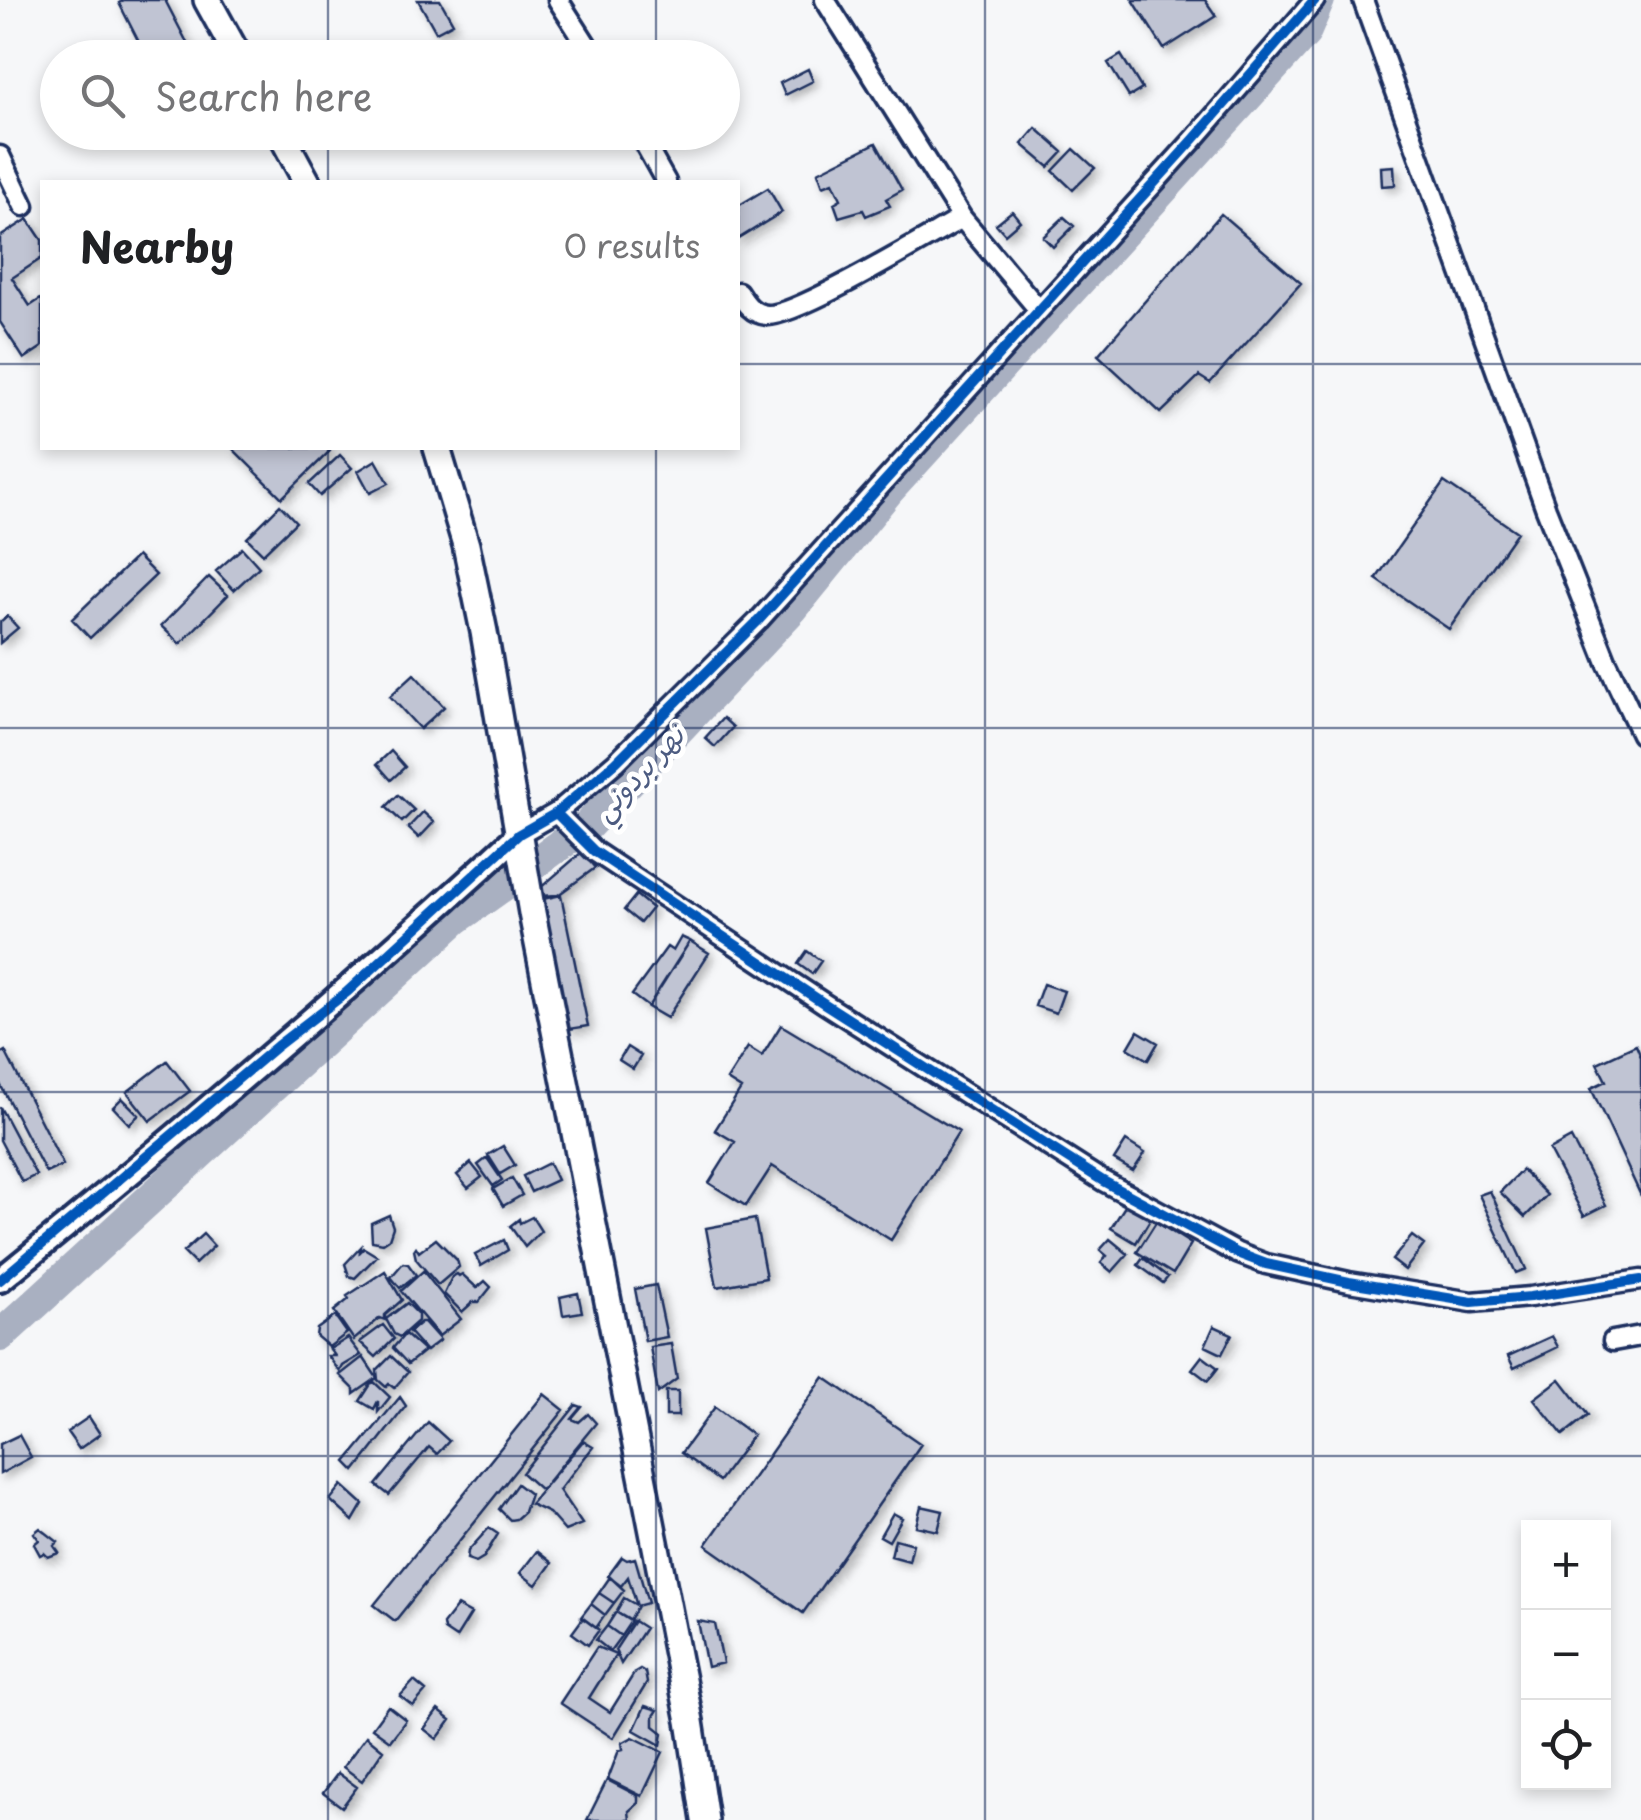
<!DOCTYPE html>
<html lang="en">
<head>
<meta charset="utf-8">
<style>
	body { margin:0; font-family:"Playpen Sans","Playpen Sans Arabic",sans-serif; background:#f2f2f2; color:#202124 }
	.controls { position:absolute; right:30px; bottom:30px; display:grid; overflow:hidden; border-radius:0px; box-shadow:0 5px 15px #0003 }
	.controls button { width:90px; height:90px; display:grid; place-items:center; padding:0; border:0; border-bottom:2px solid #e0e0e0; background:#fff; color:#202124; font:50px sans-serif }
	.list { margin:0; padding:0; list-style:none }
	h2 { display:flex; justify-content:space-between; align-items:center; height:130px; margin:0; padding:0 40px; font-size:42px }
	h2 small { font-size:32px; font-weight:400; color:#757577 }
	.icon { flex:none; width:55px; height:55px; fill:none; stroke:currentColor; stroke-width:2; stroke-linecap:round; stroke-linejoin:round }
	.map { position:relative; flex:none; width:1641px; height:1820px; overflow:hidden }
	.search { position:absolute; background:#fff; box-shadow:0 5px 15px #0003; left:40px; top:40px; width:700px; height:110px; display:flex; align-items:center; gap:25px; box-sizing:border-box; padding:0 35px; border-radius:55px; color:#757577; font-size:38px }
	.panel { position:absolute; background:#fff; box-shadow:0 5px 15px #0003; left:40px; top:180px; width:700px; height:270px; border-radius:0px }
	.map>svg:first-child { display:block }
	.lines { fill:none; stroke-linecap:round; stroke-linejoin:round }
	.river { stroke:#a9b0c1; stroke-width:32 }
	.building { fill:#c0c4d3; stroke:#1b2f5e; stroke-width:2.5; filter:url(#shadow) }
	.minor-casing { stroke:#1b2f5e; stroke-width:25 }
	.tertiary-casing { stroke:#1b2f5e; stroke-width:30 }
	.secondary-casing { stroke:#1b2f5e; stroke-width:32 }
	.minor { stroke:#fff; stroke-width:18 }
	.tertiary { stroke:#fff; stroke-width:22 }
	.secondary { stroke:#fff; stroke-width:25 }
	.cycleway-casing { stroke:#fff; stroke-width:16 }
	.cycleway { stroke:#0057b8; stroke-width:10 }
	.grid { fill:none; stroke:#1b2f5e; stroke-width:2.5; stroke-opacity:0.55 }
	.labels { text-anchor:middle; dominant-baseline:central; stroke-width:10; stroke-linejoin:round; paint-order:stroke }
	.water-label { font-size:28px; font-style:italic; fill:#4d5c81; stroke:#fff }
</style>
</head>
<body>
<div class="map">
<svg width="1641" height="1820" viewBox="0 0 1641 1820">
	<defs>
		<filter id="shadow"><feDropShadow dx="4.5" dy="4.5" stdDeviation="5" flood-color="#0004"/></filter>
	</defs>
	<rect width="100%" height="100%" fill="#f6f7f9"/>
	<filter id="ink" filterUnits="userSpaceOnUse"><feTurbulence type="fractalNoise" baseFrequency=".01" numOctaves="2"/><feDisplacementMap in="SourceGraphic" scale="20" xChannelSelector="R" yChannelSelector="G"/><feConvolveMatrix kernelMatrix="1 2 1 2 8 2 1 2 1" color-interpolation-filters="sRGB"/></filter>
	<g filter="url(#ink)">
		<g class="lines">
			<path class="river" d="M0,1336L456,919L588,825L793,608L889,490L1305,33L1319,0"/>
		</g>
		<path class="building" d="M124,0H165L195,58H147L119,3Z
			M418,0H440L453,23L436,32Z
			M1133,0H1205L1216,16L1164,49Z
			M1121,55L1142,89L1129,97L1108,63Z
			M808,69L813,81L785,95L780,83Z
			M1036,128L1063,152L1049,167L1022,144Z
			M876,143L902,190L886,199L890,206L866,216L863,210L839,217L834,203L841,199L833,182L823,186L818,172Z
			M1074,149L1095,168L1073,190L1053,171Z
			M1394,166L1395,185L1382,186L1381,167Z
			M768,188L782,212L738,239V206Z
			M1012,211L1020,221L1005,234L996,224Z
			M1221,214L1301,283L1210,383L1199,376L1161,413L1098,355Z
			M1064,217L1074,226L1053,247L1043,237Z
			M28,219L42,240V258L12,278L30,306L42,298V347L24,359L0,322V237Z
			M232,448H327L330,451L282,498Z
			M340,455L352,468L320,496L309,484Z
			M376,460L389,483L370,493L358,471Z
			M1444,482L1517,532L1449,629L1376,579Z
			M280,505L296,522L263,554L247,538Z
			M242,548L259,567L234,590L216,571Z
			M137,556L156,575L90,638L72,619Z
			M209,577L228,595L180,644L161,626Z
			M7,616L18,628L0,643V622Z
			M414,674L444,707L420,729L390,696Z
			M723,718L733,727L715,747L705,738Z
			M391,751L405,767L391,780L377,764Z
			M398,795L414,810L402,822L386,807Z
			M423,812L434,822L419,838L408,828Z
			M582,852L595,868L558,895L539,896V889Z
			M561,895L588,1026L569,1029L543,899Z
			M636,895L652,908L640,923L624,910Z
			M681,937L690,941L648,1007L632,995L667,947L673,951Z
			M690,941L709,953L667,1018L648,1007Z
			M807,951L821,961L812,974L798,964Z
			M1043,984L1064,991L1056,1013L1035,1006Z
			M781,1025L959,1132L891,1240L772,1166L746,1206L709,1183L735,1142L715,1130L741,1089L727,1080L748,1047L762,1056Z
			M1138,1031L1158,1043L1148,1060L1128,1048Z
			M1636,1045L1641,1057V1196L1591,1088L1606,1081L1597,1063Z
			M627,1047L641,1056L633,1069L619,1060Z
			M5,1051L63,1165L46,1173L0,1084V1054Z
			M167,1061L190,1091L150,1121L127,1092Z
			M122,1098L139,1115L129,1124L113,1107Z
			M0,1107L36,1175L22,1182L0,1140Z
			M1571,1138L1606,1205L1584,1216L1549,1150Z
			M1126,1141L1145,1153L1133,1171L1114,1160Z
			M503,1146L515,1165L500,1174L488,1155Z
			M487,1158L502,1180L493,1186L478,1165Z
			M471,1163L482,1177L468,1188L457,1175Z
			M549,1163L557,1180L531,1192L523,1176Z
			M1522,1170L1547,1195L1525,1217L1500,1192Z
			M512,1178L522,1195L503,1206L493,1189Z
			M1490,1191L1526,1269L1516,1273L1479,1195Z
			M1127,1203L1151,1218L1136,1243L1111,1228Z
			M389,1215L393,1227L389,1239L383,1243L372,1241L371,1223Z
			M532,1217L541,1231L525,1247L510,1226L519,1219L520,1223Z
			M755,1219L766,1278L717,1287L706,1228Z
			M1156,1222L1191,1244L1173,1274L1137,1252Z
			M203,1234L214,1246L195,1264L183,1252Z
			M1412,1236L1424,1245L1405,1270L1392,1260Z
			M436,1239L457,1260L459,1267L438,1285L416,1259L414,1250L416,1247L419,1252Z
			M1110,1239L1128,1254L1112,1272L1101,1263L1107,1256L1100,1250Z
			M504,1240L508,1250L481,1266L475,1255Z
			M361,1247L360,1252L364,1248L377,1256L355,1278L349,1276L345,1264Z
			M1143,1258L1168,1277L1163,1283L1138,1265Z
			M403,1263L408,1264L416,1275L400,1288L391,1277Z
			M385,1271L402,1300L385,1315V1320L380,1318L354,1340L334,1311L349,1299L347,1296Z
			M423,1271L461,1319L439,1336L401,1291Z
			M457,1274L459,1276L462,1274L477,1288L485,1281L491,1287L479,1302H473L462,1312L444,1294L452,1277Z
			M656,1285L667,1337L645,1341L635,1289Z
			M578,1293L582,1312L563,1315L560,1297Z
			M407,1303L418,1314V1321L400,1337L394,1334L386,1319Z
			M335,1316L347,1333L329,1347L316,1336L317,1329Z
			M421,1322H424L440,1340L426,1351L409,1332Z
			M383,1325L394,1339L376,1357L360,1342Z
			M1214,1326L1232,1334L1222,1354L1205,1346Z
			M405,1334L424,1351L408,1364L393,1348Z
			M1552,1336L1558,1347L1514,1368L1508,1356Z
			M348,1338L361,1355L343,1366L340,1372L328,1356H335L330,1349Z
			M671,1344L677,1379L658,1393L650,1347Z
			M391,1356L408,1372L394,1388L389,1384L386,1387L378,1380L377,1370Z
			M1202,1356L1218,1368L1208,1381L1192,1369Z
			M363,1357L377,1378L354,1394V1389L340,1375Z
			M824,1377L921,1444L803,1613L706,1545Z
			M1560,1379L1588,1415L1563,1435L1534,1399Z
			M373,1381L390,1397L378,1412V1401L374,1409L360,1401Z
			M666,1391H678V1416H666Z
			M544,1394L564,1410L395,1621L374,1605Z
			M400,1397L406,1406L355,1471L346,1462Z
			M576,1405L582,1407L572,1419L579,1422L588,1414L596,1423L541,1490L522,1473Z
			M715,1407L753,1435L719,1481L681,1453Z
			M89,1417L100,1434L79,1449L67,1432Z
			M428,1422L449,1441L437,1454L429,1447L389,1495L376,1485Z
			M19,1435L31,1457L0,1474V1444Z
			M583,1441L593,1447L559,1490L582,1524L565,1531L549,1513L530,1504Z
			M517,1484L530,1494L524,1512L516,1519L510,1520L499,1509Z
			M342,1485L363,1504L353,1521L330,1500Z
			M921,1506L943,1511L938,1531L916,1526Z
			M893,1513L902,1518L889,1541L880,1536Z
			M40,1528L58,1542L54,1546L59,1553L48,1557L44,1553L40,1555L34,1544L39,1540L34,1533Z
			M489,1528L498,1534L484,1557L476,1562L467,1559L468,1551Z
			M895,1539L913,1544L909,1561L891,1556Z
			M537,1551L552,1563L536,1585L520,1573Z
			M622,1557L627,1560L635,1558L648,1603L637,1606L628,1577L621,1586L608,1576Z
			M610,1577L624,1590L614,1603L599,1593Z
			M599,1593L614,1603L605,1615L591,1604Z
			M624,1598L638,1606L630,1621L616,1612Z
			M591,1604L605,1615L596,1628L581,1617Z
			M457,1606L471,1614L456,1638L444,1630L443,1624Z
			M616,1612L631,1621L621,1636L607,1626Z
			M583,1618L599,1630L588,1645L572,1633Z
			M634,1621L645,1628L621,1664L615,1650Z
			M698,1621L715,1624L723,1663L707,1667Z
			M607,1626L621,1636L610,1651L596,1640Z
			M597,1647L616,1655L589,1698L610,1712L635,1672L640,1669L645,1672L647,1683L613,1738L560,1703Z
			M414,1681L426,1691L413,1706L400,1696Z
			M388,1706L406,1720L390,1741L372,1728Z
			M645,1706L658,1710L654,1716V1726L663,1733L661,1745L634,1730Z
			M438,1710L451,1720L437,1739L424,1729Z
			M366,1736L383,1750L362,1781L343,1767Z
			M633,1737L663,1752L642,1796L608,1779L619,1750L623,1749L622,1743Z
			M338,1773L357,1787L342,1807L323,1793Z
			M607,1780L638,1796V1803L629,1811L630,1820H587Z"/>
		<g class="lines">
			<g class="minor-casing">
				<path id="minor" d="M558,0L595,58
					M825,0L962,218L1039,310
					M1363,0L1546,509L1606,660L1641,734
					M638,132L666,182
					M0,156L24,206
					M738,292C745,303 752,314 767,315C796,317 929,236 962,218
					M556,813L594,851L825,1004L1103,1181L1237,1253L1266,1264L1349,1282L1472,1302L1530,1297L1641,1280
					M519,834L556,813L616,762L759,620L1195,138L1315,0
					M1613,1341L1641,1336"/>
			</g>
			<g class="tertiary-casing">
				<path id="tertiary" d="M0,1280C177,1136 351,989 519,834"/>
			</g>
			<g class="secondary-casing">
				<path id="secondary" d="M207,0L239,58
					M280,132L307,182
					M437,448L466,545L484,632L532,913L690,1721L705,1820"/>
			</g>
			<use href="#minor" class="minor"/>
			<use href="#tertiary" class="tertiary"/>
			<use href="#secondary" class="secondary"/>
			<g class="cycleway-casing">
				<path id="cycleway" d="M556,813L594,851L825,1004L1103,1181L1237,1253L1266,1264L1349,1282L1472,1302L1530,1297L1641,1280
					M0,1280L277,1046L347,992L519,834L556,813L616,762L759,620L1195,138L1315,0"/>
			</g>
			<use href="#cycleway" class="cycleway"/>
		</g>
	</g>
	<path class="grid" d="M328,0V58M656,0V58M985,0V1820M1313,0V1820M328,132V182M656,132V182M0,364H42M738,364H1641M328,448V1820M656,448V1820M0,728H1641M0,1092H1641M0,1456H1641"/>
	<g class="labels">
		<g class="water-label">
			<text transform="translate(638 772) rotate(-47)">نهر بردوني</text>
		</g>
	</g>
</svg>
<div class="controls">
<button>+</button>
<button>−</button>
<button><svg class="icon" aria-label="locate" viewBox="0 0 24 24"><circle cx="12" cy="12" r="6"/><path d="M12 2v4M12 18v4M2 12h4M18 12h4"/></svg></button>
</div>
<div class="search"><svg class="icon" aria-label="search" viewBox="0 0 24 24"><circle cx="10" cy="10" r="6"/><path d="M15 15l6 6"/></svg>Search here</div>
<section class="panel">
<h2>Nearby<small>0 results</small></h2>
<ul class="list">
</ul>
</section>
</div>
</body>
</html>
